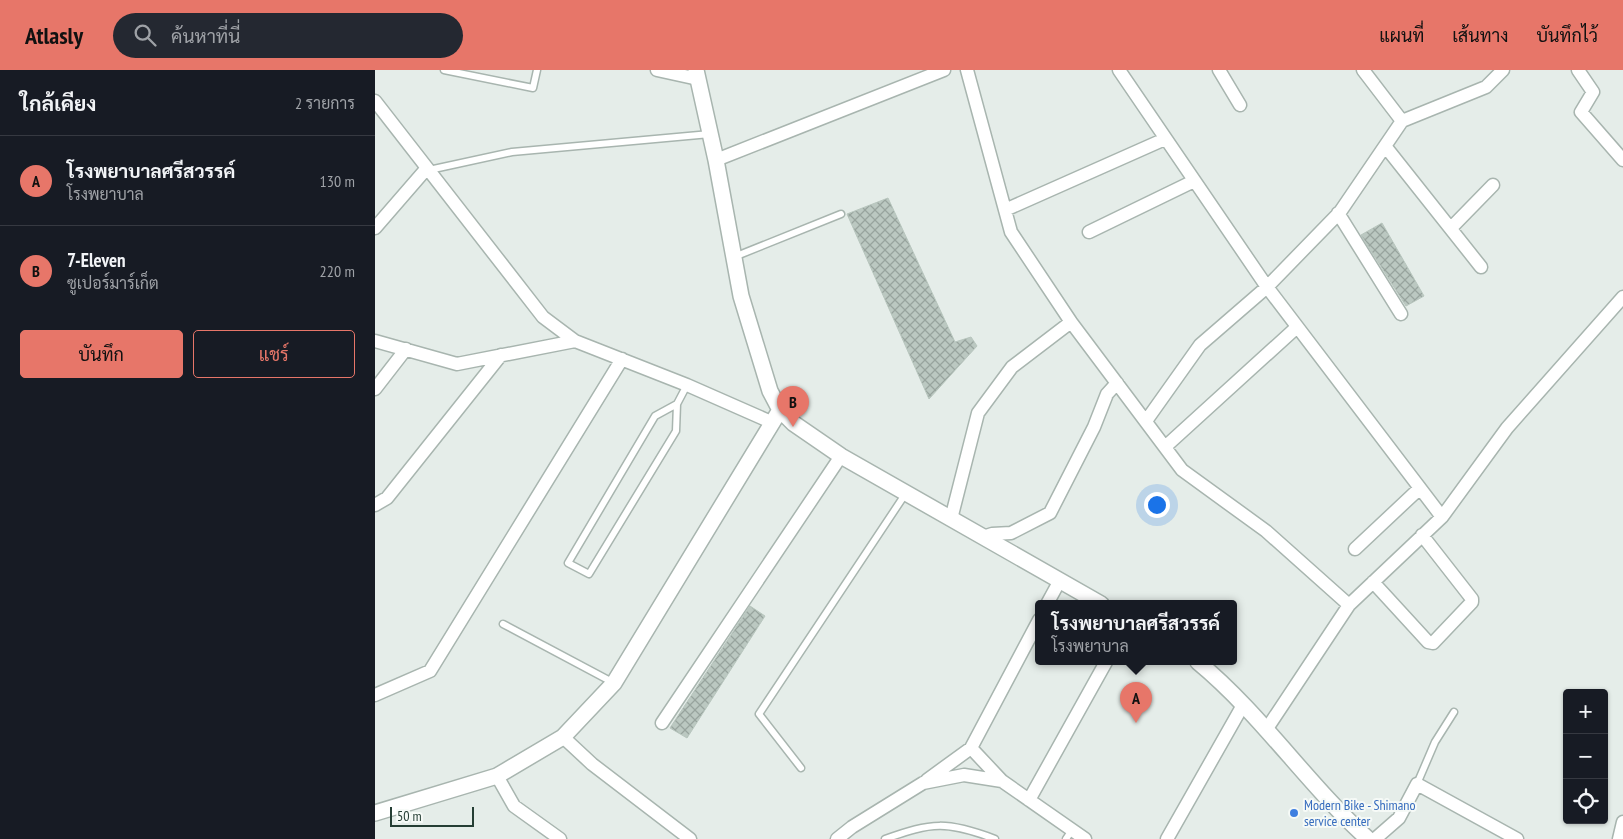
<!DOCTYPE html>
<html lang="th">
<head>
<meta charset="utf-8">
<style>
	body { margin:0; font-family:"PT Sans Narrow",Sarabun,sans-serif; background:#242831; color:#f1f3f6 }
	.controls { position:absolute; right:15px; bottom:15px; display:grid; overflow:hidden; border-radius:5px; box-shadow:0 1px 4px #0004 }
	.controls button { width:45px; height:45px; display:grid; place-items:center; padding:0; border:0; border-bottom:1px solid #363941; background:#171b24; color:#f1f3f6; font:25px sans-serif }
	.scale { position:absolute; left:15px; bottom:12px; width:84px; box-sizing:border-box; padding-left:5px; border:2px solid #253e34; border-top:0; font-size:14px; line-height:18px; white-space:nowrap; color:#253e34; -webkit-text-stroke:4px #f6faf7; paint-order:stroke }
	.you { position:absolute; left:781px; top:434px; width:18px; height:18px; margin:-12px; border:4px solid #fff; border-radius:50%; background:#1a73e8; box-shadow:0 0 0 8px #1a73e833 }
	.badge { display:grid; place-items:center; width:32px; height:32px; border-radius:50%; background:#e77669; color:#111; font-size:16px; font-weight:700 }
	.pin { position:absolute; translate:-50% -41px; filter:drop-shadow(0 1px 2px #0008) }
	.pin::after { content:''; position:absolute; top:26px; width:18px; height:15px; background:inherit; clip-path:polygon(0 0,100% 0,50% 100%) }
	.popup { position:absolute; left:660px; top:530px; width:202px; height:65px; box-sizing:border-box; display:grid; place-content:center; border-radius:5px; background:#171b24; filter:drop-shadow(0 1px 4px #0005); font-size:16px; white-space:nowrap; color:#9ea1a6 }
	.popup b { font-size:19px; color:#f1f3f6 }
	.popup::after { content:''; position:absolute; left:50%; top:100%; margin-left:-10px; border:10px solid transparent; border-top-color:#171b24 }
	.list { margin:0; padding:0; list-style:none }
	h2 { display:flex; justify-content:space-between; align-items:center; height:65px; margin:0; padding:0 20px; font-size:21px }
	h2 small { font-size:16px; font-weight:400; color:#9ea1a6 }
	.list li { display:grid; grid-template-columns:32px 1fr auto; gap:15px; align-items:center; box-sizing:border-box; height:90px; padding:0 20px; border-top:1px solid #363941 }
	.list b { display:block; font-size:19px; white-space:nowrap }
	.list p { margin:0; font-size:16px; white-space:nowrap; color:#9ea1a6 }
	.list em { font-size:16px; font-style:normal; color:#9ea1a6 }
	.actions { display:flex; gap:10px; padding:15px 20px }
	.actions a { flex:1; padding:11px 0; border:1px solid #e77669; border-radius:5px; text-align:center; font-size:18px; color:#e77669 }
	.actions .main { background:#e77669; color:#111 }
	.icon { flex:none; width:28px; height:28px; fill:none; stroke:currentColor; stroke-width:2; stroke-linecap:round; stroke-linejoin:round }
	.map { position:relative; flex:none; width:1248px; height:769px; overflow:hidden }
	header { display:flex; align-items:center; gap:30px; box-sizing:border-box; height:70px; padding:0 25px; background:#e77669; color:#111 }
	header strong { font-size:24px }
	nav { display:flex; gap:28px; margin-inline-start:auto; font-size:18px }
	.search { width:350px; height:45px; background:#242831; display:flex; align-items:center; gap:12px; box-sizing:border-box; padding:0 18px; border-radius:28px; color:#9ea1a6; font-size:19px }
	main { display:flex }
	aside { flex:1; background:#171b24 }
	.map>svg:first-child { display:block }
	.building { fill:url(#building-cross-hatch); stroke:#b8c6be }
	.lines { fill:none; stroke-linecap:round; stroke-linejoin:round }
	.service-casing { stroke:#a8b5af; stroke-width:9 }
	.minor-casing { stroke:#a8b5af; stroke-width:15 }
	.tertiary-casing { stroke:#a8b5af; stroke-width:18 }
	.service { stroke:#fff; stroke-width:6 }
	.minor { stroke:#fff; stroke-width:12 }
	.tertiary { stroke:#fff; stroke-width:15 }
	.shop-dot { fill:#3f7fe0; stroke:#f6faf7; stroke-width:2 }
	.labels { text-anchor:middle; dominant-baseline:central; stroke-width:4; stroke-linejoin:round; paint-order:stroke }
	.shop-label { font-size:14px; fill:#366cbe; stroke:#f6faf7; text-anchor:start }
</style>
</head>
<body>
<header>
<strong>Atlasly</strong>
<div class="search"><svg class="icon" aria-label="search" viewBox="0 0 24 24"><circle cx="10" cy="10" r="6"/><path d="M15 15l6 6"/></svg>ค้นหาที่นี่</div>
<nav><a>แผนที่</a><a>เส้นทาง</a><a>บันทึกไว้</a></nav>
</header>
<main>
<aside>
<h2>ใกล้เคียง<small>2 รายการ</small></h2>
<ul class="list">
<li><span class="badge">A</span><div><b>โรงพยาบาลศรีสวรรค์</b><p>โรงพยาบาล</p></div><em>130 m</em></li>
<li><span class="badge">B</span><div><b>7-Eleven</b><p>ซูเปอร์มาร์เก็ต</p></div><em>220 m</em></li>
</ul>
<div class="actions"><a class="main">บันทึก</a><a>แชร์</a></div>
</aside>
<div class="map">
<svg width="1248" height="769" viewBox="0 0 1248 769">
	<defs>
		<pattern id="building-cross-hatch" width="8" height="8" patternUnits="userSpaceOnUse" patternTransform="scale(1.25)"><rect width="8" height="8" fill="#bbc8c1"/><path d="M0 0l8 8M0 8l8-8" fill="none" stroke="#98a49e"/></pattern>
	</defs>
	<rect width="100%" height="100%" fill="#e5ede9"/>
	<path class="building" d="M513,128L580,272L596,267L602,276L554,329L472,144Z
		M1007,153L1049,226L1031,236L986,165Z
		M375,536L390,546L312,668L295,658Z"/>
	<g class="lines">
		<g class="service-casing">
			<path id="service" d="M69,0L158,18L162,0
				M54,100L137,82L335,64
				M359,187L466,144
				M302,334L301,361L214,504L193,493L280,346L302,334L312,315
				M128,554L239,613
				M426,698L384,644L531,423
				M1042,714L1060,672L1079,642
				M510,769C557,752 572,751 620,769
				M691,769L697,760"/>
		</g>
		<g class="minor-casing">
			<path id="minor" d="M282,0L323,9
				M592,0L636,162L696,252L807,400L891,461L974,535
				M744,0L892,217L1067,447
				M844,0L865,35
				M988,0L1027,51
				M1203,0L1218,22L1206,42L1248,90
				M0,31L168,247L200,271L312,315L396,352
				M1010,76L1106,197
				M341,90L569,0
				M630,140L790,69
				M963,143L1026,244
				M0,158L52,98
				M1076,158L1118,115
				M714,162L819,111
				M0,271L82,294L200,271
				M0,319L31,279
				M771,351L825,275L892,217L965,142L1027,51L1111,17L1128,0
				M790,377L922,257
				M0,435L12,428L126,285
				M576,449L603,343L637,297L696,252
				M608,467L617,464L636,463L675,443L719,357L732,324L742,313
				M980,479L1045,418
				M998,512L1053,572L1058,573L1097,532V529L1047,465
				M672,534L684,512
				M0,625L55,601L247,289
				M287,653L466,386
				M891,660L974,535L1067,447L1132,358L1248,227
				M188,667L217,694L315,769
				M596,678L627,711
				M122,706L139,736L185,769
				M552,710L596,678L664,550
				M654,730L731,592
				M462,769L477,757L548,713L589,705L627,711L710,769
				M792,769L868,635
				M1000,769L1024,748L1042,714L1142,769
				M1244,769L1248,752"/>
		</g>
		<g class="tertiary-casing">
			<path id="tertiary" d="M321,0L341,90L366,226L395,321L405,340L418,353L466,386L726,534
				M823,592C886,644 932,714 993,769
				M0,743L122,706L188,667L239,613L405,340"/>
		</g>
		<use href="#service" class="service"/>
		<use href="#minor" class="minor"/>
		<use href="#tertiary" class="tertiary"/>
	</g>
	<circle class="shop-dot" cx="919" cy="743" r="5"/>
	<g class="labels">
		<g class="shop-label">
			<text x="929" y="735">Modern Bike - Shimano<tspan x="929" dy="16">service center</tspan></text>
		</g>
	</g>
</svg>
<div class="controls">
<button>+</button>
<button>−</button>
<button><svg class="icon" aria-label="locate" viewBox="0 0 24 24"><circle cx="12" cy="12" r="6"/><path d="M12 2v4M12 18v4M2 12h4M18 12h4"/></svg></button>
</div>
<div class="scale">50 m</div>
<div class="you"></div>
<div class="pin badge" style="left:761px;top:653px">A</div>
<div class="popup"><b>โรงพยาบาลศรีสวรรค์</b>โรงพยาบาล</div>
<div class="pin badge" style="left:418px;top:357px">B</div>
</div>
</main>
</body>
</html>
